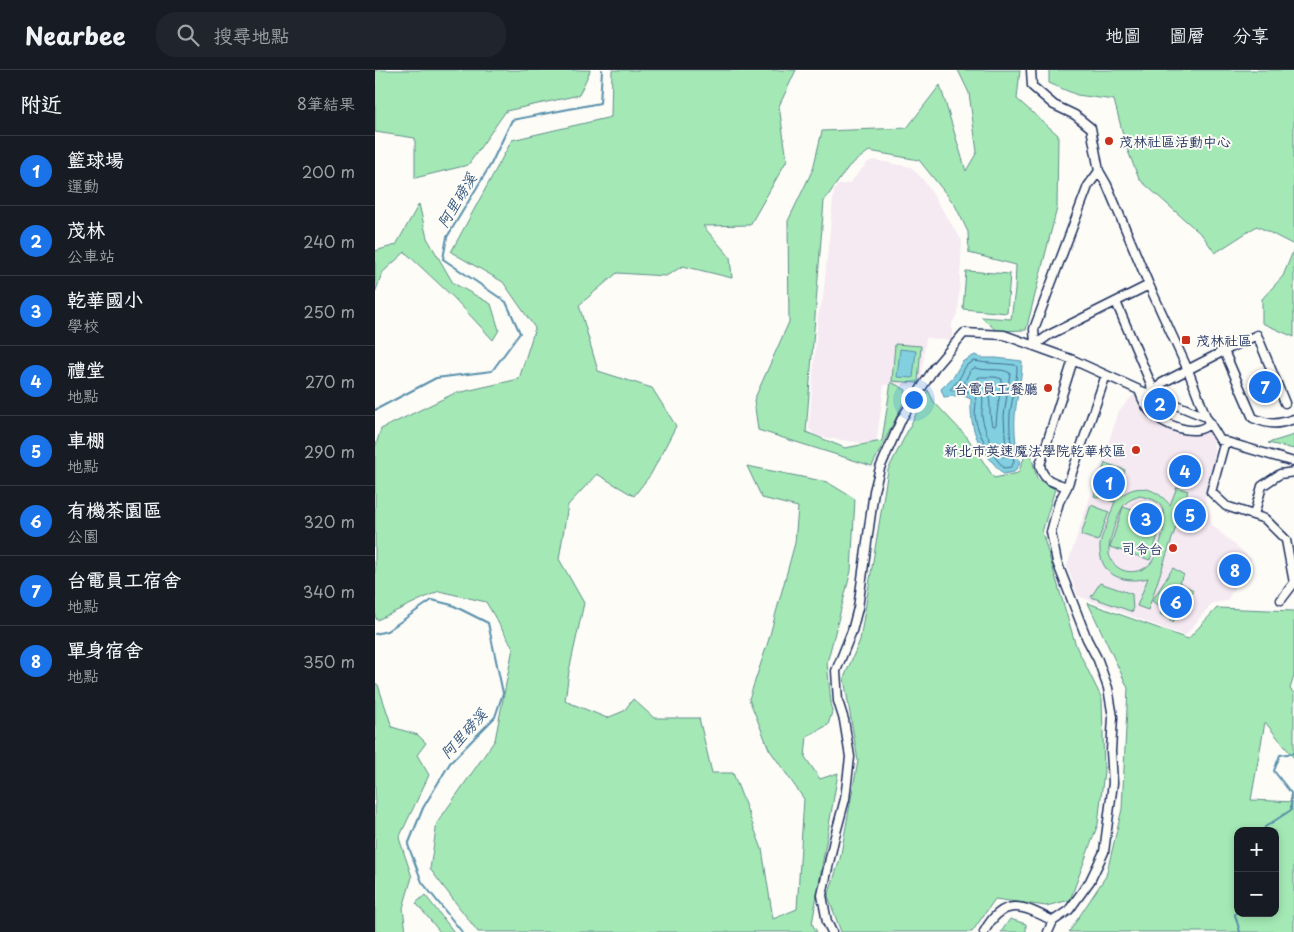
<!DOCTYPE html>
<html lang="zh-TW">
<head>
<meta charset="utf-8">
<style>
	body { margin:0; font-family:"Playpen Sans","LXGW WenKai TC",sans-serif; background:#20242c; color:#f1f3f6 }
	.controls { position:absolute; right:15px; bottom:15px; display:grid; overflow:hidden; border-radius:10px; box-shadow:0 2px 8px #0003 }
	.controls button { width:45px; height:45px; display:grid; place-items:center; padding:0; border:0; border-bottom:1px solid #363941; background:#171b24; color:#f1f3f6; font:25px sans-serif }
	.you { position:absolute; left:538px; top:329px; width:18px; height:18px; margin:-12px; border:4px solid #fff; border-radius:50%; background:#1a73e8; box-shadow:0 0 0 8px #1a73e833 }
	.badge { display:grid; place-items:center; width:32px; height:32px; border-radius:50%; background:#1a73e8; color:#fff; font-size:16px; font-weight:700 }
	.pin { position:absolute; translate:-50% -50%; border:2px solid #fff; box-shadow:0 1px 5px #0006 }
	.list { margin:0; padding:0; list-style:none }
	h2 { display:flex; justify-content:space-between; align-items:center; height:65px; margin:0; padding:0 20px; font-size:21px }
	h2 small { font-size:16px; font-weight:400; color:#9ea1a6 }
	.list li { display:grid; grid-template-columns:32px 1fr auto; gap:15px; align-items:center; box-sizing:border-box; height:70px; padding:0 20px; border-top:1px solid #363941 }
	.list b { display:block; font-size:19px; white-space:nowrap }
	.list p { margin:0; font-size:16px; white-space:nowrap; color:#9ea1a6 }
	.list em { font-size:16px; font-style:normal; color:#9ea1a6 }
	.icon { flex:none; width:28px; height:28px; fill:none; stroke:currentColor; stroke-width:2; stroke-linecap:round; stroke-linejoin:round }
	.map { position:relative; flex:none; width:919px; height:862px; overflow:hidden }
	header { display:flex; align-items:center; gap:30px; box-sizing:border-box; height:70px; padding:0 25px; background:#171b24; border-bottom:1px solid #363941 }
	header strong { font-size:24px }
	nav { display:flex; gap:28px; margin-inline-start:auto; font-size:18px }
	.search { width:350px; height:45px; background:#20242c; display:flex; align-items:center; gap:12px; box-sizing:border-box; padding:0 18px; border-radius:20px; color:#9ea1a6; font-size:19px }
	main { display:flex }
	aside { flex:1; background:#171b24 }
	.map>svg:first-child { display:block }
	.built { fill:#f5e9f2 }
	.green { fill:#a4e9b5; stroke:#608c8a; fill-rule:evenodd }
	.water { fill:#81cfdf; stroke:#588fab }
	.lines { fill:none; stroke-linecap:round; stroke-linejoin:round }
	.shore { stroke:#446f92; stroke-width:1 }
	.stream { stroke:#588fab; stroke-width:2 }
	.minor-casing { stroke:#1b2f5e; stroke-width:11 }
	.minor { stroke:#fdfcf7; stroke-width:8 }
	.poi-dot { fill:#c8321e; stroke:#fdfcf7; stroke-width:2 }
	.labels { text-anchor:middle; dominant-baseline:central; stroke-width:4; stroke-linejoin:round; paint-order:stroke }
	.poi-label { font-size:14px; fill:#1b2f5e; stroke:#fdfcf7; text-anchor:end }
	.water-label { font-size:15px; font-style:italic; fill:#34577e; stroke:#fdfcf7 }
</style>
</head>
<body>
<header>
<strong>Nearbee</strong>
<div class="search"><svg class="icon" aria-label="search" viewBox="0 0 24 24"><circle cx="10" cy="10" r="6"/><path d="M15 15l6 6"/></svg>搜尋地點</div>
<nav><a>地圖</a><a>圖層</a><a>分享</a></nav>
</header>
<main>
<aside>
<h2>附近<small>8筆結果</small></h2>
<ul class="list">
<li><span class="badge">1</span><div><b>籃球場</b><p>運動</p></div><em>200 m</em></li>
<li><span class="badge">2</span><div><b>茂林</b><p>公車站</p></div><em>240 m</em></li>
<li><span class="badge">3</span><div><b>乾華國小</b><p>學校</p></div><em>250 m</em></li>
<li><span class="badge">4</span><div><b>禮堂</b><p>地點</p></div><em>270 m</em></li>
<li><span class="badge">5</span><div><b>車棚</b><p>地點</p></div><em>290 m</em></li>
<li><span class="badge">6</span><div><b>有機茶園區</b><p>公園</p></div><em>320 m</em></li>
<li><span class="badge">7</span><div><b>台電員工宿舍</b><p>地點</p></div><em>340 m</em></li>
<li><span class="badge">8</span><div><b>單身宿舍</b><p>地點</p></div><em>350 m</em></li>
</ul>
</aside>
<div class="map">
<svg width="919" height="862" viewBox="0 0 919 862">
	<rect width="100%" height="100%" fill="#fdfcf7"/>
	<filter id="ink" filterUnits="userSpaceOnUse"><feTurbulence type="fractalNoise" baseFrequency=".02" numOctaves="2"/><feDisplacementMap in="SourceGraphic" scale="10" xChannelSelector="R" yChannelSelector="G"/><feConvolveMatrix kernelMatrix="1 2 1 2 8 2 1 2 1" color-interpolation-filters="sRGB"/></filter>
	<g filter="url(#ink)">
		<path class="built" d="M498,90L536,97L550,112L587,171L583,243L577,253V270L551,268L545,316L509,315L501,375L440,366L434,358L443,246L448,228L459,121L463,115L475,113L492,93Z
			M760,323L763,335L775,347L792,356L816,363L836,360L839,377V396L830,428L837,455L876,489L852,531L837,533L810,566L703,526L692,496L744,341Z"/>
		<path class="green" d="M0,0H215V1L204,25L131,41L93,95L40,108V68L0,62Z
			M237,0H421L404,36L412,90L375,155L328,156L355,187L357,208L308,196L291,206L242,203L204,235L223,301L277,318L301,356L276,404L259,426L222,404L193,435L184,489L209,533L194,601L190,631L232,648L249,641L258,629L279,648H324L337,703H358L387,779L398,849L422,839L429,729L394,679L374,629L393,572L420,473L423,437L387,428L372,396L452,412L480,429L476,501L452,593L457,642L453,655L432,666L430,687L445,709L463,703L437,854L442,862H103L55,799L62,753L120,670L138,578L111,532L64,521L2,550L0,546V378L6,359L78,324L144,309L160,258L128,212L76,182L137,70L236,47Z
			M583,0H645L642,29L683,65L682,138L651,260L622,261L606,247L636,249L640,220L641,195L594,183L593,162L580,135L544,90L494,81L474,96L449,131L431,362L470,378L507,371L516,312L531,320L527,336L497,396L383,360L379,330L414,252L413,151L438,99L447,61L532,58L565,15L591,101L602,82L594,23Z
			M674,0H919V175L882,156L840,183L828,166L764,109L751,76L739,30L702,25L674,13Z
			M44,134L52,168L78,213L116,234L124,260L118,270L79,228L30,182L7,203L0,223V181L21,175Z
			M919,179V267L887,253V229L908,206Z
			M591,201L635,204L632,243L588,239Z
			M520,274L546,276L543,313L517,311Z
			M553,320L559,332L592,367L619,408L643,403L654,376L662,409L680,419L667,462L701,576L727,629L729,701L723,754L695,830L671,836L620,829L597,862H466L453,826L465,789L483,691L469,608L485,570L513,400Z
			M919,365V379L893,373Z
			M730,393L750,400L739,432L719,426Z
			M802,417L813,421L773,540L762,536L773,508C751,514 726,507 725,480C724,471 729,462 732,454C735,447 737,438 740,432C743,428 748,424 752,422C769,413 784,422 795,435ZM765,426C772,428 781,429 785,435C795,446 785,478 778,490C771,502 752,506 741,496C737,492 733,486 734,479C734,470 744,439 751,433C755,429 760,428 765,426Z
			M716,435L734,442L723,471L706,465Z
			M748,437L788,450L775,490L735,477Z
			M798,498L809,505L804,512L818,520L798,552L785,544L800,519L787,538L777,531Z
			M725,513L757,524L758,542L716,527Z
			M713,533L813,569L842,538L919,541V606L915,619L919,623V688L890,652L876,730L919,732V862H694L731,806L747,739L753,618ZM863,761H900V843H863Z
			M0,613L3,615L17,657L43,665L51,673L42,685L54,705L24,768L37,807L28,838L31,862H0Z
			M50,825L79,862H65L41,833Z
			M635,849L651,854V862H626Z"/>
		<path class="water" d="M525,279L541,281L538,308L522,307Z
			M600,285L606,288H621L647,291C647,310 641,328 640,346C639,362 641,378 645,394L639,402L628,404C604,378 595,364 596,329L587,325L569,327L566,319L579,306L587,292Z"/>
		<g class="lines">
			<path class="shore" d="M599,291C612,294 626,293 640,295L642,297C642,313 637,328 635,344C634,360 636,377 639,392L636,397L629,398C616,383 602,366 600,345C600,339 602,332 600,325L589,320L577,321L575,320L584,309L591,296Z
				M600,298C612,302 625,297 635,303L629,346L631,384L629,387C617,381 609,359 607,346C606,339 610,330 606,323C602,317 594,316 589,313L595,301Z
				M606,307H620L627,309L622,343L621,354L620,356L617,355C612,337 620,323 603,311V308Z"/>
			<path class="stream" d="M0,340L61,308L117,301L145,263L131,232L68,189L72,167L116,94L137,50L225,33L227,0
				M0,564L12,561L57,530L77,535L113,553L128,623L120,647L75,693L48,738L33,775L47,812L87,862
				M889,761L890,757L916,740V723L899,701L905,685L919,683
				M863,832L860,845L865,862"/>
			<g class="minor-casing">
				<path id="minor" d="M656,0L657,16L679,35L700,45L716,58L724,101L732,115L774,215L813,300L831,347
					M741,232L776,314L777,325
					M660,275L659,259L713,116L724,101
					M660,275L674,265L774,215
					M849,281L882,265L910,333
					M764,320C767,328 769,335 775,341C786,354 823,370 835,352
					M777,325L787,313L849,281L878,348C895,355 902,355 919,349
					M850,371L836,422L851,436L890,449L911,470L919,513L906,530
					M692,417C678,412 668,411 665,395L698,290
					M879,445L887,416L905,404L919,402
					M457,862L452,852L447,825L459,770L470,729L475,687L469,650L463,631L461,601L477,561L483,538L499,421L505,398L527,348L560,297L589,263L629,265L698,290L764,320L831,347L845,370L919,392
					M609,862C628,826 648,835 678,851L694,840L715,811L729,782L738,713L736,681L738,647L733,618L723,590L712,569L682,492L676,462L684,432L692,417L731,305
					M673,862L678,851"/>
			</g>
			<use href="#minor" class="minor"/>
		</g>
	</g>
	<g class="poi-dot">
		<circle cx="734" cy="71" r="5"/>
		<rect x="806" y="265" width="10" height="10" rx="2.5"/>
		<circle cx="673" cy="318" r="5"/>
		<circle cx="761" cy="380" r="5"/>
		<circle cx="798" cy="478" r="5"/>
	</g>
	<g class="labels">
		<g class="poi-label">
			<text x="744" y="71" text-anchor="start">茂林社區活動中心</text>
			<text x="821" y="270" text-anchor="start">茂林社區</text>
			<text x="663" y="318">台電員工餐廳</text>
			<text x="751" y="380">新北市英速魔法學院乾華校區</text>
			<text x="788" y="478">司令台</text>
		</g>
		<g class="water-label">
			<text transform="translate(81 130) rotate(-59)">阿里磅溪</text>
			<text transform="translate(88 663) rotate(-48)">阿里磅溪</text>
		</g>
	</g>
</svg>
<div class="controls">
<button>+</button>
<button>−</button>
</div>
<div class="you"></div>
<div class="pin badge" style="left:734px;top:413px">1</div>
<div class="pin badge" style="left:785px;top:334px">2</div>
<div class="pin badge" style="left:771px;top:449px">3</div>
<div class="pin badge" style="left:810px;top:401px">4</div>
<div class="pin badge" style="left:815px;top:445px">5</div>
<div class="pin badge" style="left:801px;top:532px">6</div>
<div class="pin badge" style="left:890px;top:317px">7</div>
<div class="pin badge" style="left:860px;top:500px">8</div>
</div>
</main>
</body>
</html>
